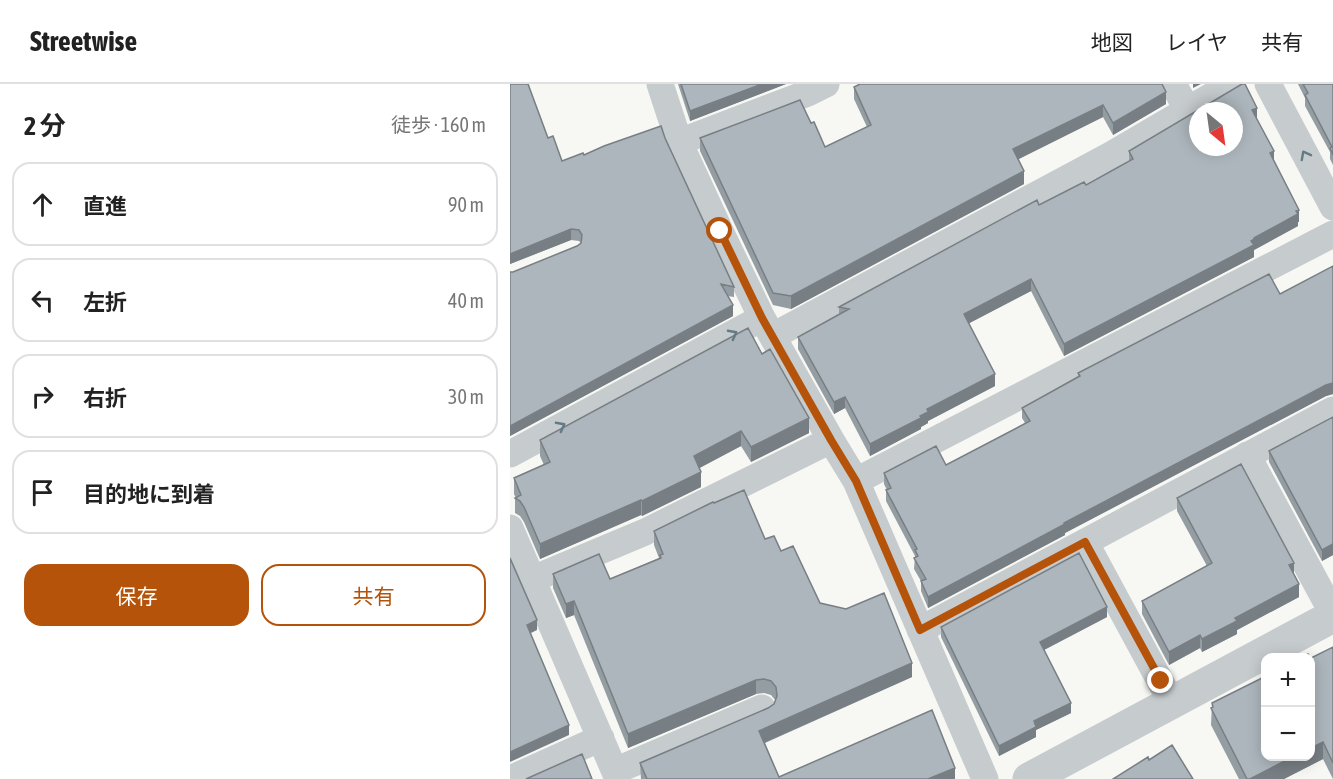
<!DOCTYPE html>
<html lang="ja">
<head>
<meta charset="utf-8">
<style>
	body { margin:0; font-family:"Asap Condensed","Noto Sans JP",sans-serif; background:#f2f2f2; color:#222 }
	.controls { position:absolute; right:18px; bottom:18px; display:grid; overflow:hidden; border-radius:12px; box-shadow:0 3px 15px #0003 }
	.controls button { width:54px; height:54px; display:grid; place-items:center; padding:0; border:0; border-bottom:2px solid #e0e0e0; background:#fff; color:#222; font:30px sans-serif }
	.compass { position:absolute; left:679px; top:18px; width:54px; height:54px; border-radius:50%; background:#fff; box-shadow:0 3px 15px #0003; rotate:151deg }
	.stop { position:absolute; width:18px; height:18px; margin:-14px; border:4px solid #b45309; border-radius:50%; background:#fff }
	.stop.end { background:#b45309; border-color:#fff; box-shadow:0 2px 6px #0008 }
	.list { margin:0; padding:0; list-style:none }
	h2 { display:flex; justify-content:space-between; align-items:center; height:78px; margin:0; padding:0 24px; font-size:26px }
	h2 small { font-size:20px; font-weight:400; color:#767676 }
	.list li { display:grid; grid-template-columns:39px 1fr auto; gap:18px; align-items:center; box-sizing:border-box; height:84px; margin:0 12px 12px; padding:0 12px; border:2px solid #e0e0e0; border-radius:18px }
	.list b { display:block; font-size:22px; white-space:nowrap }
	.list em { font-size:20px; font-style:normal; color:#767676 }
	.actions { display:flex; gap:12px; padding:18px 24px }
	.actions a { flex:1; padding:14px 0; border:2px solid #b45309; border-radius:18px; text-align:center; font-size:21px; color:#b45309 }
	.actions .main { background:#b45309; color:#fff }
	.icon { flex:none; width:33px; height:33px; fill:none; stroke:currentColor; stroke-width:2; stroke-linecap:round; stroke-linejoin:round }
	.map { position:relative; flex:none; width:823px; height:695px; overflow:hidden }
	header { display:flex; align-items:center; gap:36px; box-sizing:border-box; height:84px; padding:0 30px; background:#fff; border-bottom:2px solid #e0e0e0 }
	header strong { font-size:28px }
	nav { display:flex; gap:33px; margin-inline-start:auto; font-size:21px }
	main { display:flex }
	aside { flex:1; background:#fff }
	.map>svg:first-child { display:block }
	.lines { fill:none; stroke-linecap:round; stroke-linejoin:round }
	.minor { stroke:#c6cbce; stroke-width:27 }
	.tertiary { stroke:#c6cbce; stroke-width:33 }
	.wall { fill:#949da2 }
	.shaded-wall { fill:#787f84 }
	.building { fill:#acb6bc; stroke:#787f84; stroke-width:1.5; fill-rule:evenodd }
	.oneway { stroke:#647a86 }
	.route { stroke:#b45309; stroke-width:8 }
</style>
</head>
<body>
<header>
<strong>Streetwise</strong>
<nav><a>地図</a><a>レイヤ</a><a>共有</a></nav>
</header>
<main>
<aside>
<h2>2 分<small>徒歩 · 160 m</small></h2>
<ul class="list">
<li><svg class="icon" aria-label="ahead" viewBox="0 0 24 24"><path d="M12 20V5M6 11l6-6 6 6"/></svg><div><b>直進</b></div><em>90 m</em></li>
<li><svg class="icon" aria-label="left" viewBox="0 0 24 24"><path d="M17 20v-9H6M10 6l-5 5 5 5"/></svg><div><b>左折</b></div><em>40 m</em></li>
<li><svg class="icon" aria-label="right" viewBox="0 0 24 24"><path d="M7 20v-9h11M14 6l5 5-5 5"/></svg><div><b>右折</b></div><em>30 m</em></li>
<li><svg class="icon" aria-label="arrive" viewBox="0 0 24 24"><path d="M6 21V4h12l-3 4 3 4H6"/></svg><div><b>目的地に到着</b></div></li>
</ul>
<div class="actions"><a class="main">保存</a><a>共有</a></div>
</aside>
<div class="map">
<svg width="823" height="695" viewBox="0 0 823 695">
	<rect width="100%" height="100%" fill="#f7f7f3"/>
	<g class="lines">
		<path class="minor" d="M150,0L169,58L210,147L252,234L321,356L346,397L475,695
			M663,0L677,25
			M758,0L823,123
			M169,58L298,9L316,0
			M263,252L601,71L722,0
			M0,370L252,234
			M737,371L823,530
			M346,397L823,150
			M0,444L108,695
			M575,458L662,619
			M23,495L135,448L321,356
			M410,546L823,326
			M105,687L252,624
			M0,695L91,654"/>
		<path class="tertiary" d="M519,695L823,532"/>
	</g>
	<path class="wall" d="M20,0V6L38,54L52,77L74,71L155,54L224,203V213L217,212L223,232L0,352V188H3L67,162L71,159L69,157L61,156L0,180Z
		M168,0H276L180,37Z
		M788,0H823V81L820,75V68L795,22V14Z
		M344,3L656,20L603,51L593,33L508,75L514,100L281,225L263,221L190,67V54L301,39L315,63L357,43L344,15Z
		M747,35L789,138H788V142L744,166V173L554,272L521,207L459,239L485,302L418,337V339L411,343V345L360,372L335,324L324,330L288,265V253L329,230V223L529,121L576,101L619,77V67Z
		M823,182V310L816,312L555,449V451L418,524L411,507V497L404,485L405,472L376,417V406H377L374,400V389L436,381L515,339L512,334V324L568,292V289L770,210Z
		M252,270L299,349L241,378L231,362L189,384L191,403L132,432L131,431L30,475L14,438L10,432L5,429V414H6L4,410V394L34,381L30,372V356Z
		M823,333V471L812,477L759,378V367Z
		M667,414L784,491L789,513L727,546V550L692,568L690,564L659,581L632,530V517L697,482L667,427Z
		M204,419L271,467L310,519L402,593L255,659L269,693L445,695H131L130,679L258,624L264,620L266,617L261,611L254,609L246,610L118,664L64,531L56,534L43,504V490L100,495L149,474L144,461V447Z
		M597,533L534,566L561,629L526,646V653L489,672L431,553V543Z
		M823,563V695L813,675L774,695H729L701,641L702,619L756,672Z"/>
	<path class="shaded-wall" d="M252,0H276L180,37V27Z
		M683,0H691L683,4Z
		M656,8V20L603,51V39Z
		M593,21V33L503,78V65Z
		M747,24V36L742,26Z
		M764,67V79L760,69Z
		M514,87V100L281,225V212Z
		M789,126V138H788V142L744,166V173L554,272V260L741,157L744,154Z
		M61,145V156L0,180V170Z
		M521,195V207L454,242V230Z
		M223,221V232L0,352V342Z
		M485,290V302L418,337V339L411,343V345L360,372V360L417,325Z
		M823,299V310L816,312L555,449V451L418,524V513L554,439L816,301Z
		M335,313V324L324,330V318Z
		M299,334V349L241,378V363Z
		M231,347V362L184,387V372Z
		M191,388V403L132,432V417Z
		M131,416V431L30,475V460Z
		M823,460V471L812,477V466Z
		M784,479V492L779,481Z
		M789,500V513L727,546V550L692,568V555L725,534Z
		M64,517V531L56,534V520Z
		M597,523V533L530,568V558Z
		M27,536V546L17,551V541Z
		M690,551V564L659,581V568Z
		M402,579V593L249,661V647Z
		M246,596V610L118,664V650Z
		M561,619V629L526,646V653L489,672V662L524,637Z
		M59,641V651L0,678V668Z
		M813,658V675L774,695H740L784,672H801V664Z
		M445,684V695H418Z"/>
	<path class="building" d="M0,0H18L38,54L43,52L52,77L73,69L74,71L94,62L151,42L155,54L224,203L211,200L223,221L0,342V188H3L67,162L71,159L72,151L69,146L61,145L0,170Z
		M171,0H252L180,27Z
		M350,0H652L656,8L603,39L593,21L503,65L514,87L281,212L263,209L190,54L290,16L301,39L304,38L315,63L361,41L344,3Z
		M732,0H735L747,24L742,26L764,67L760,69L789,126L786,127L788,130L744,154V155L741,157L744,161L554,260L521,195L454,230L485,290L417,325L418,328L410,332L411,334L360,360L335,313L324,318L288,253L339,225L329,223L527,116L529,121L574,98L576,101L623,75L619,67ZM688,27H724V63H688Z
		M793,0H823V71L820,64L822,63L795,11L798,9Z
		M823,182V299L816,301L554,439L555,440L418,513L411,497L416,495L404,474L408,472L405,466L407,465L376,406L381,404L374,389L426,362L436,381L520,337L512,324L570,292L568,289L759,190L770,210Z
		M238,244L252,270L260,265L299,334L241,363L231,347L184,372L191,388L132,417L131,416L30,460L14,423L10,417L5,414L11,411L4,394L40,378L30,356Z
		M823,333V460L812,466L759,367Z
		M731,380L784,479L779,481L789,500L725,534L727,537L692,555L690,551L659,568L632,517L702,479L667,414Z
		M234,406L255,455L264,452L271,467L283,462L310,519L336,525L374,509L402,579L249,647L269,693L422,626L445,684L418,695H137L130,679L258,624L264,620L267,612L266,603L261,597L254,595L246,596L118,650L64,517L56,520L43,490L89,470L100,495L151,474L150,471L153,470L144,447L203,418L204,419Z
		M569,469L597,523L530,558L561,619L524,637L526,643L489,662L431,543Z
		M0,474L27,536L17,541L59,641L0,668Z
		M823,563V679L813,658L801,664V574Z
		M798,570L800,573H792Z
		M756,592V672H784L740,695H737L701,624L703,623L702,619Z
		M662,661L683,695H603L638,673L639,676Z
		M72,670L82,695H16Z"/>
	<defs><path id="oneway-chevron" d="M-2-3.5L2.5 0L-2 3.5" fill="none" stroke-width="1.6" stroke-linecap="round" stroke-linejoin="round" transform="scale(1.5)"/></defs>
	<g class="oneway">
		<use href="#oneway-chevron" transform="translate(795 71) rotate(-118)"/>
		<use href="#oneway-chevron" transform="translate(223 250) rotate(-28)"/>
		<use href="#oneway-chevron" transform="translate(51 342) rotate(-28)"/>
	</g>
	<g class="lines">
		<path class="route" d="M210,147L252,234L321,356L346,397L410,546L575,458L651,597"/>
	</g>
</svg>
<div class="controls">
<button>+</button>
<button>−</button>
</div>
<svg class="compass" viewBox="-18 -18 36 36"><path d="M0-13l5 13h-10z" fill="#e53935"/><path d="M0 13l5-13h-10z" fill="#767676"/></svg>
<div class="stop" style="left:210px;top:147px"></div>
<div class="stop end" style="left:651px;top:597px"></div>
</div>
</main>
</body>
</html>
